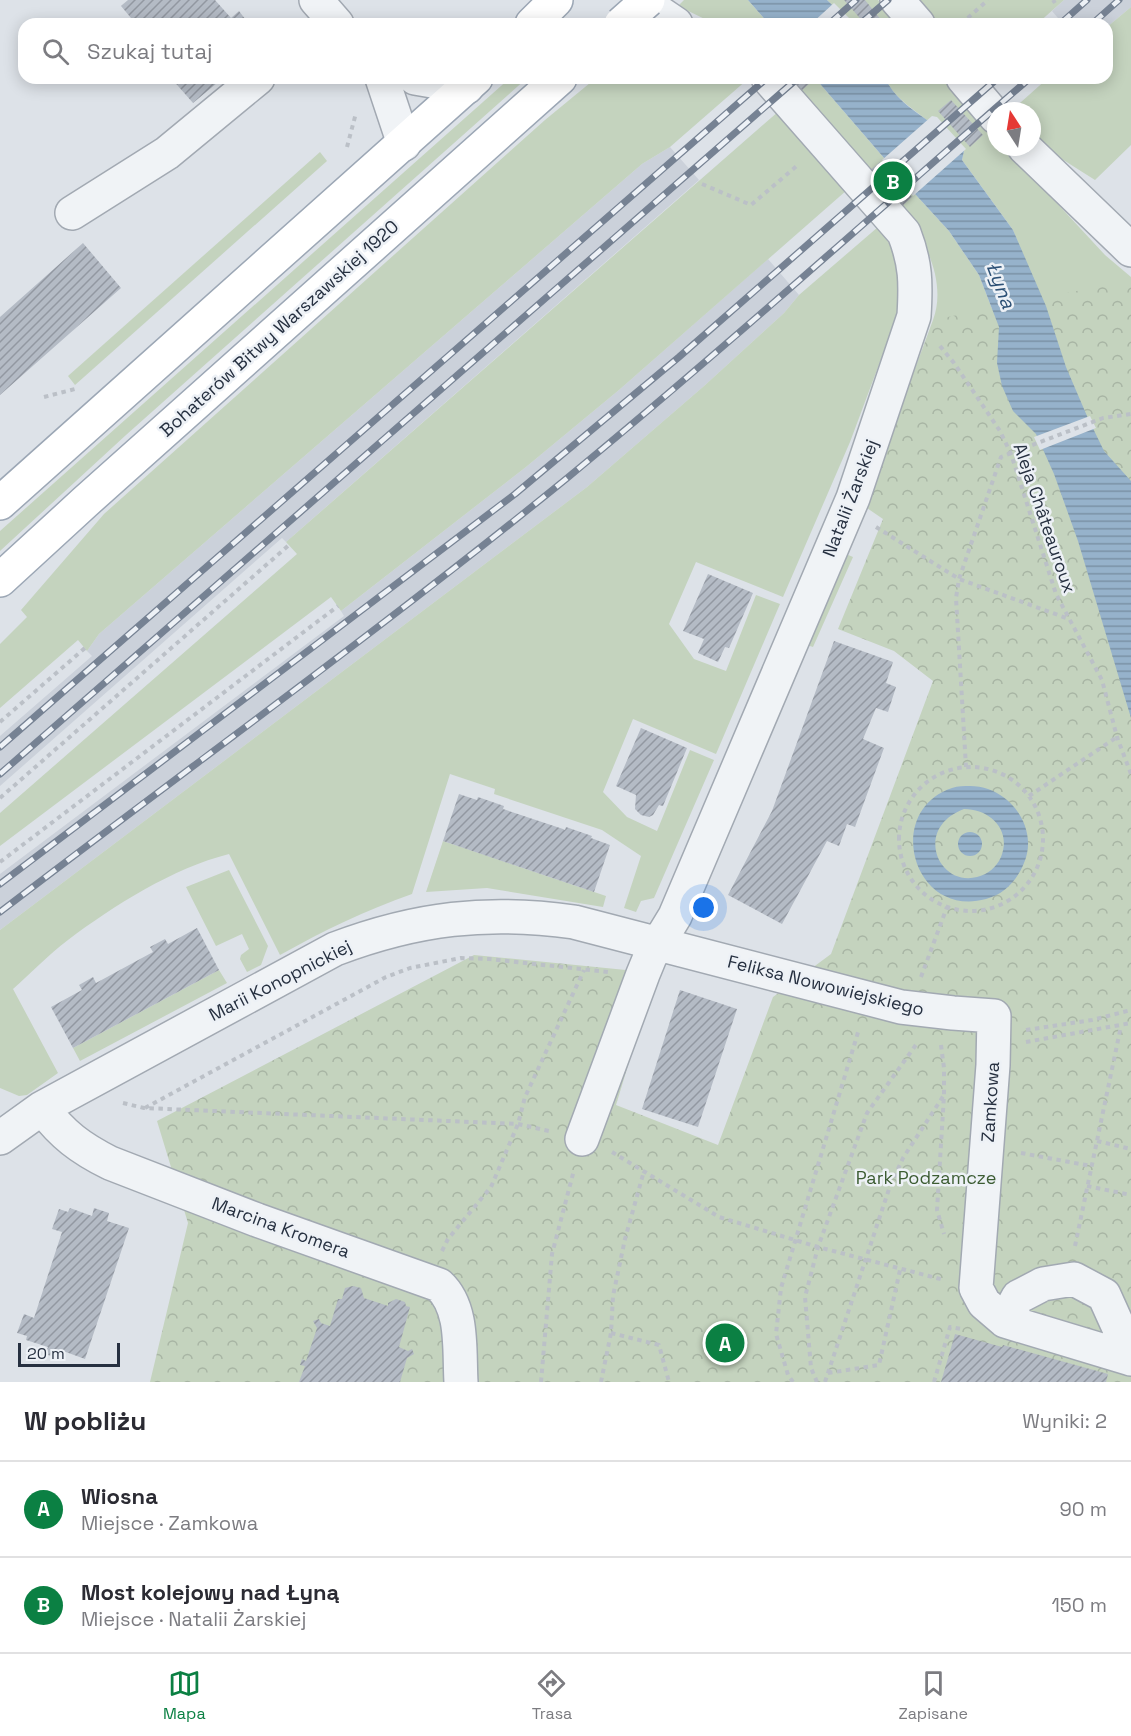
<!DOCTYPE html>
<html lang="pl">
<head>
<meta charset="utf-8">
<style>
	body { margin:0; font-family:"Space Grotesk",sans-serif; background:#f2f2f3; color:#2b2b33 }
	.compass { position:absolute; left:987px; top:102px; width:54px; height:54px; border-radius:50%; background:#fff; box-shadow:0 3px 15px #0003; rotate:348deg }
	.scale { position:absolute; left:18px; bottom:15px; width:102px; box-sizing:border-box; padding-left:6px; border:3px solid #263040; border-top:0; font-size:16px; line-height:21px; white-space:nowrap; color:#263040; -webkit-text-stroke:4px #edf1f6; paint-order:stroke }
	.you { position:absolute; left:704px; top:908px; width:21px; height:21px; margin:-15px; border:4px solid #fff; border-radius:50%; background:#1a73e8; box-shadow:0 0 0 9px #1a73e833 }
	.badge { display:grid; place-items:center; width:39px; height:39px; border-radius:50%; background:#0b8043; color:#fff; font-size:20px; font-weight:700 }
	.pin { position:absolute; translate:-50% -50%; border:3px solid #fff; box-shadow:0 2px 6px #0006 }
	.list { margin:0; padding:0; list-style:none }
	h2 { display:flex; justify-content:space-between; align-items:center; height:78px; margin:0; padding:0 24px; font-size:26px }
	h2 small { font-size:20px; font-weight:400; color:#7c7c81 }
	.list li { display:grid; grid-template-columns:39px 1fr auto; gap:18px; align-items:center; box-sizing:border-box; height:96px; padding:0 24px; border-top:2px solid #e1e1e2 }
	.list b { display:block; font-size:22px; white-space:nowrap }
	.list p { margin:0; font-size:20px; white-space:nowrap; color:#7c7c81 }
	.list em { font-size:20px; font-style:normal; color:#7c7c81 }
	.icon { flex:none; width:33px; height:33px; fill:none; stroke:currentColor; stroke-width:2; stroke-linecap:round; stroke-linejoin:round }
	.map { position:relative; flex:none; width:1131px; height:1382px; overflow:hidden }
	.search { position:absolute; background:#fff; box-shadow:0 3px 15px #0003; left:18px; right:18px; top:18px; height:66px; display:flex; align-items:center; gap:15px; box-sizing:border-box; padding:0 21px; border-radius:18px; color:#7c7c81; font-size:22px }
	.sheet { height:270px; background:#fff }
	nav { display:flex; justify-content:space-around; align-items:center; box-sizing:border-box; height:84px; border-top:2px solid #e1e1e2; background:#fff; font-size:16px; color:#7c7c81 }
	nav a { display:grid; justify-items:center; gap:3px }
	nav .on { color:#0b8043 }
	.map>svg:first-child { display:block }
	.built { fill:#cbd1da }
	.green { fill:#c4d3be }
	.forest { fill:url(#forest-crowns) }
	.water { fill:url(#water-rules); fill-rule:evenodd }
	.pier { fill:#dde2e8 }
	.building { fill:url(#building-hatch) }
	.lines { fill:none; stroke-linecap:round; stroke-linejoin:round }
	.minor-casing { stroke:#a2a9b2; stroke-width:36 }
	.major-casing { stroke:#9ca7b5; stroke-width:36 }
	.path { stroke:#bbc0c7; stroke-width:4; stroke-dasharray:4.5 4.5; stroke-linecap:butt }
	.minor { stroke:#f0f3f6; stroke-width:33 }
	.major { stroke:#fff; stroke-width:33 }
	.rail-casing { stroke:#768293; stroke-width:7 }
	.rail { stroke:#edf1f6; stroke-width:4.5; stroke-dasharray:14; stroke-linecap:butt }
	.major-bridge-casing { stroke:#9ca7b5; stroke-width:36; stroke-linecap:butt }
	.major-bridge { stroke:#fff; stroke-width:33 }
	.labels { text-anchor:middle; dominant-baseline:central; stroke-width:5; stroke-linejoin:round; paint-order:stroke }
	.street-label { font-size:18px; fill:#263040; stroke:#edf1f6 }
	.park-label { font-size:18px; fill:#3c5c32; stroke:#edf1f6 }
	.water-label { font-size:20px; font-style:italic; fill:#2d5176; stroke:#edf1f6 }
</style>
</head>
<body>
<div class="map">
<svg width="1131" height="1382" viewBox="0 0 1131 1382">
	<defs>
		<pattern id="forest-crowns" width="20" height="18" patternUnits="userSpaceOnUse" patternTransform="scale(1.5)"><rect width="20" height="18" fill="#c4d3be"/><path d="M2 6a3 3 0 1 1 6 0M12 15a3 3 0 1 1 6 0" fill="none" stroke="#a8b5a4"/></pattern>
		<pattern id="water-rules" width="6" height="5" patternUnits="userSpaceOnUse" patternTransform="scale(1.5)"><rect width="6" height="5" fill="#96b2cb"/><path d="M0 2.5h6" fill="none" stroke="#7a91a6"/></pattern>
		<pattern id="building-hatch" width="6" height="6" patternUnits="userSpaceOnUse" patternTransform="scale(1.5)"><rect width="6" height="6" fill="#b4bbc5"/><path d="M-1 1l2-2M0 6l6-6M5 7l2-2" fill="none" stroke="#9298a1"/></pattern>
	</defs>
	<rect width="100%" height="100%" fill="#dde2e8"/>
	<path class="built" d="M1064,0H1131V7L1107,27V24H1063L1052,11Z
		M670,147L699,180L286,542L282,538L0,786V736L92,656L87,651L99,634L642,164Z
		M768,259L799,295L784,313L704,386L587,487L0,930V874L344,616L341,611L526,467L619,390Z"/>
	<path class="green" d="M684,0H748L769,24H715L678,6Z
		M827,0H878L899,24H852Z
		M911,0H1064L1037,24H931Z
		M1131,7V145L1095,180L1046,149L1032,136V111H1011L1048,78H1107V27Z
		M510,78H527L126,435L0,551V531Z
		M596,78L748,79L670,147L642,164L99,634L87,651L78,640L0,708V644L27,617L21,610L104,514L545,120Z
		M784,78H815L916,195L949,231L979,275L999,327L964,354L933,320C944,291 933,257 917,232Z
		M885,78H945L996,137V147H1005L1105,255L1131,277V405L1087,416L1013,230L962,160L964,151C952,141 940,131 928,121C911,107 894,98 885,78Z
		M779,111L847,190L619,390L526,467L341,611L331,597L0,846V813L297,554L286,542Z
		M320,152L327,161L75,385L68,376Z
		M878,227L893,249L899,264V311L850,442L783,597L696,562L669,624L694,659L726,671L756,595L780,604L716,754L633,719L603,792L627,817L657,831L690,750L714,760L654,898L641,901L636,912L624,908L641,856L602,830L494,794L495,789L450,774L412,894C366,910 323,931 280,955L229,854C173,868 113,906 68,940C48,955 31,973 13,989L58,1073L27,1095L19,1096L0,1088V930L587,487L704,386L784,313L799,295Z
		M846,554L853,557L813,647L807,645Z
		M443,841L606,896L603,907L487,888L426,892Z
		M229,870L268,946L261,965L247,972L240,959L241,955L249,949L242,934L216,946L186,887Z
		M219,970L227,983L80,1061L73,1048Z"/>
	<path class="forest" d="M1131,280V1382H150L188,1223L157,1121L474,955L656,973L616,1105L718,1145L773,997L831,954L933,681L894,651L838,629L883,519L864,506L933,320Z"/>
	<path class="water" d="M748,0H827L852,24H769Z
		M815,78H885C894,97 910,108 927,120L935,119L964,151L962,160L1013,230L1046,306L1066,367L1087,416L1104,451L1131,481V718L1078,541L1054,474L1036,434L1013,411L1002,386L997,363L999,327L979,275L949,231L916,195Z
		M970,786C976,786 983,787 988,789C1017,799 1037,833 1024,863C1017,880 1005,894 986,899C913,919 883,811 952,788C958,786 964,786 970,786ZM964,809C990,809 1012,830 1001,857C996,868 988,874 977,877C938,887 913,828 964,809Z
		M958 844a12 12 0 1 1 24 0a12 12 0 1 1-24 0Z"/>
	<path class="pier" d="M834,3L855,24H811Z
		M932,116L937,117L966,149L913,196L882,160Z
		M1090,416L1096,428L1040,450L1034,437Z"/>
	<path class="building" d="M128,0H215L231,18L239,11L249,24H136L121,6Z
		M844,0H865L882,21L878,24H865Z
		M171,78H223L193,103Z
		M784,78H806L810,83L798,94Z
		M951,100L983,135L970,147L938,111Z
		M880,162L912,197L899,209L867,173Z
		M83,243L121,288L0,395V317Z
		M708,574L753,593L729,648L725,647L718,662L698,653L704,639L683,631Z
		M834,641L893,662L886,683L896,687L888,712L876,708L863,739L884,748L855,827L847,824L839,846L827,841L782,924L728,895L772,811Z
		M641,728L687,748L663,806L659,805L653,815L649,817L641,815L635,809L636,795L616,786Z
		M459,794L477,800L478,797L504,806L503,809L563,829L565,830L566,827L592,836L591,838L610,845L594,892L443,841Z
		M197,928L219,970L73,1048L51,1007L82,990L79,985L93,977L96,983L153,952L150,947L165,939L168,944Z
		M680,990L737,1009L698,1127L642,1109Z
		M70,1208L92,1216L94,1208L109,1213L107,1221L129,1228L85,1359L63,1351L60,1359L45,1354L48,1347L26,1340L27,1336L17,1333L24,1314L34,1318L62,1232L52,1229L59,1209L68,1212Z
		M353,1286L361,1288L364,1298L388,1306V1303L396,1299L405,1302L406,1306L410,1307L399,1347L408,1351L412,1349L414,1354L407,1358L400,1382H299L305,1366L300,1365L302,1359L306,1361L317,1328L313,1321L319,1319L321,1323L330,1326L338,1299H342L345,1288Z
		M955,1334L1002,1347L1003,1345L1108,1374L1106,1382H941Z"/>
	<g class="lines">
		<g class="minor-casing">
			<path id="minor" d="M316,0L337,24
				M646,0L654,9L676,24
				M897,0L918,24
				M382,78L404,144
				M415,78L467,87
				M963,78L996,117
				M1024,147L1131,250
				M72,213L167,153L258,78
				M42,1108C63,1135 80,1148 110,1163L257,1220L439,1285C464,1308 459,1350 461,1382
				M0,1138L42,1108L335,949C417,918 487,910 574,922L901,1007L953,1013L994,1016L993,1065L976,1288L984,1303L1005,1321L1131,1359
				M582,1139L643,974L650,957L675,916L853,498L914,316C916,283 916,264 904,233L768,78
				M1005,1321L1018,1297L1043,1284L1074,1279L1104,1295L1118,1326L1131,1359"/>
		</g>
		<g class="major-casing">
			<path id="major" d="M532,24L556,0
				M0,503L476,78
				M0,580L85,502L560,78"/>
		</g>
		<path class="path" d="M1053,0L1055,3
			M961,24L988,0
			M347,147L356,113
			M702,184L751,205L799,164
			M940,346L954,363L1000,431L1011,454L1056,594L1102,680L1117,737L1131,774
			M44,397L75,389
			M876,527L959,579L1069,619
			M0,722L85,648
			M966,767L956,598L959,579L1001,457L1103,418L1131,414
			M899 839a72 72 0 1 1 144 0a72 72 0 1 1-144 0Z
			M1029,796L1117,737
			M0,798L289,545
			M0,862L338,606
			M921,977L947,907
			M1026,1030L1092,1020L1131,1010
			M1026,1042L1131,1023
			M941,1045L944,1068V1095L937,1210L944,1234
			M123,1103L144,1108L518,1124L549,1131
			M145,1108L386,977L410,968L461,958L489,959L608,972
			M1097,1141L1131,1149
			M612,1152L719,1217L818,1247L944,1280
			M1021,1153L1091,1166
			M1087,1186L1131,1195
			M1075,1246L1121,1026
			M442,1251L448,1239L491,1187L518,1124L525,1097L584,970
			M611,1333L659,1345L669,1382
			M828,1373L879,1365L900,1270
			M541,1382L552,1254L574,1170
			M601,1382L611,1333L613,1296L625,1239L644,1171
			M793,1382L788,1375L776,1334L781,1288L859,1029
			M817,1382L811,1368L805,1297L818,1247L867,1113L918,1042
			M825,1382L890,1186L903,1158L944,1095
			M934,1382L950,1327L961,1329"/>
		<use href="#minor" class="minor"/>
		<use href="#major" class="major"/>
		<g class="rail-casing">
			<path id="rail" d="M829,24L856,0
				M860,24L888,0
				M1060,24L1087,0
				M1092,24L1119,0
				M0,747L767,78
				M0,774L798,78
				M0,884L515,494L679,357L998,78
				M0,912C189,767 382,629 566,479C724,349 876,212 1030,78"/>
		</g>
		<use href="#rail" class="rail"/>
		<g class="major-bridge-casing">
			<path id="major-bridge" d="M621,24L648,0"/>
		</g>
		<use href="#major-bridge" class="major-bridge"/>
	</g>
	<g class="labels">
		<g class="street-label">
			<text transform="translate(279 328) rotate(-42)">Bohaterów Bitwy Warszawskiej 1920</text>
			<text transform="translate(850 498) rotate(-69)">Natalii Żarskiej</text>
			<text transform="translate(1045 518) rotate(71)">Aleja Châteauroux</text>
			<text transform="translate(280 980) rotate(-27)">Marii Konopnickiej</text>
			<text transform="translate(826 985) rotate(14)">Feliksa Nowowiejskiego</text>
			<text transform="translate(990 1102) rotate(-86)">Zamkowa</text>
			<text transform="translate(281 1227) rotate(20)">Marcina Kromera</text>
		</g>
		<g class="park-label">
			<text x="926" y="1177">Park Podzamcze</text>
		</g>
		<g class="water-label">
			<text transform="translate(1001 285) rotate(69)">Łyna</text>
		</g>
	</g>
</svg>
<svg class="compass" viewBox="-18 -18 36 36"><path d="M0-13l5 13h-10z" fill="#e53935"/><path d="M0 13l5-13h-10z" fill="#7c7c81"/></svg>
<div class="scale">20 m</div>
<div class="you"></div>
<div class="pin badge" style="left:725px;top:1343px">A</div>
<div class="pin badge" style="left:893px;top:181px">B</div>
<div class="search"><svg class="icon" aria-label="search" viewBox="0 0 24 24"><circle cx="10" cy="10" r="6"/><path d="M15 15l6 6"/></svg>Szukaj tutaj</div>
</div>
<section class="sheet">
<h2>W pobliżu<small>Wyniki: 2</small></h2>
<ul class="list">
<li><span class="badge">A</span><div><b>Wiosna</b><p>Miejsce · Zamkowa</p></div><em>90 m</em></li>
<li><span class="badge">B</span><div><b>Most kolejowy nad Łyną</b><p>Miejsce · Natalii Żarskiej</p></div><em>150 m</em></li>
</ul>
</section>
<nav>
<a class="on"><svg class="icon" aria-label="map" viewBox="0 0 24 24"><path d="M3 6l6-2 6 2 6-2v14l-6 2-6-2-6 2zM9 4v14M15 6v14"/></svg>Mapa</a>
<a><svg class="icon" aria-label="directions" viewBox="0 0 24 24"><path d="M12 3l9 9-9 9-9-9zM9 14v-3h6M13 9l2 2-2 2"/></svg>Trasa</a>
<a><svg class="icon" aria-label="saved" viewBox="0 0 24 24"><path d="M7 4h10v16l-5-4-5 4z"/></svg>Zapisane</a>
</nav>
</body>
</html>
